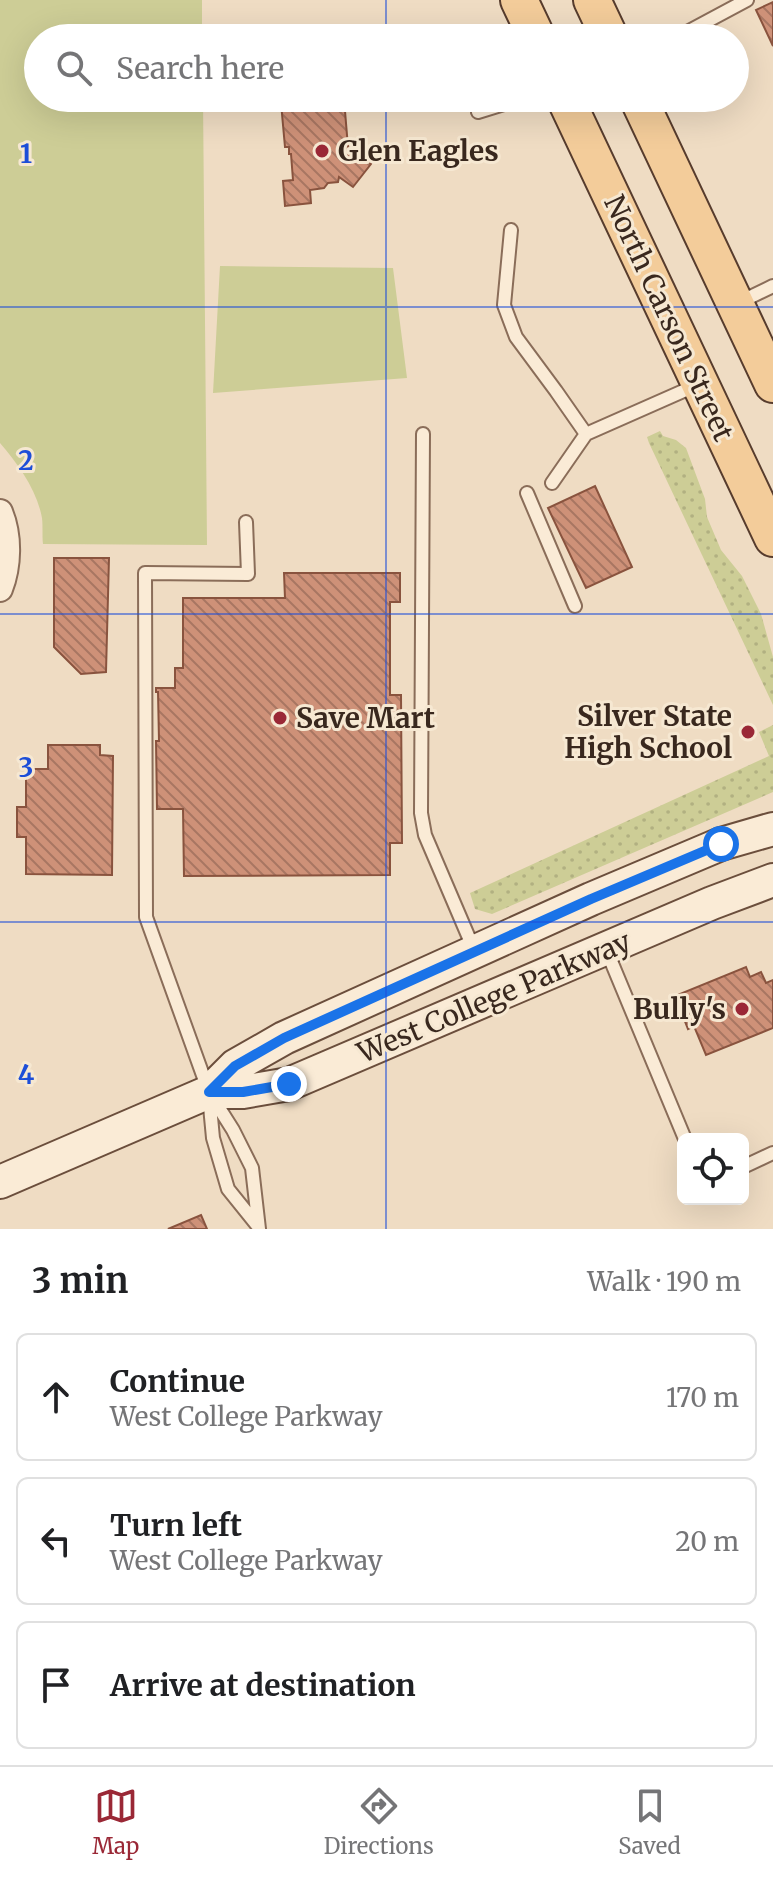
<!DOCTYPE html>
<html lang="en">
<head>
<meta charset="utf-8">
<style>
	body { margin:0; font-family:Merriweather,serif; background:#f6f6f6; color:#202124 }
	.controls { position:absolute; right:24px; bottom:24px; display:grid; overflow:hidden; border-radius:12px; box-shadow:0 8px 32px #0002 }
	.controls button { width:72px; height:72px; display:grid; place-items:center; padding:0; border:0; border-bottom:2px solid #e0e0e0; background:#fff; color:#202124; font:40px sans-serif }
	.stop { position:absolute; width:24px; height:24px; margin:-18px; border:6px solid #1a73e8; border-radius:50%; background:#fff }
	.stop.end { background:#1a73e8; border-color:#fff; box-shadow:0 2px 8px #0008 }
	.list { margin:0; padding:0; list-style:none }
	h2 { display:flex; justify-content:space-between; align-items:center; height:104px; margin:0; padding:0 32px; font-size:34px }
	h2 small { font-size:26px; font-weight:400; color:#757577 }
	.list li { display:grid; grid-template-columns:52px 1fr auto; gap:24px; align-items:center; box-sizing:border-box; height:128px; margin:0 16px 16px; padding:0 16px; border:2px solid #e0e0e0; border-radius:12px }
	.list b { display:block; font-size:30px; white-space:nowrap }
	.list p { margin:0; font-size:26px; white-space:nowrap; color:#757577 }
	.list em { font-size:26px; font-style:normal; color:#757577 }
	.icon { flex:none; width:44px; height:44px; fill:none; stroke:currentColor; stroke-width:2; stroke-linecap:round; stroke-linejoin:round }
	.map { position:relative; flex:none; width:773px; height:1229px; overflow:hidden }
	.search { position:absolute; background:#fff; box-shadow:0 8px 32px #0002; left:24px; right:24px; top:24px; height:88px; display:flex; align-items:center; gap:20px; box-sizing:border-box; padding:0 28px; border-radius:44px; color:#757577; font-size:30px }
	.sheet { height:536px; background:#fff }
	nav { display:flex; justify-content:space-around; align-items:center; box-sizing:border-box; height:112px; border-top:2px solid #e0e0e0; background:#fff; font-size:22px; color:#757577 }
	nav a { display:grid; justify-items:center; gap:4px }
	nav .on { color:#9a2836 }
	.map>svg:first-child { display:block }
	.grass { fill:#cdcd96 }
	.park { fill:url(#park-dots) }
	.building { fill:url(#building-back-hatch); stroke:#89533e; stroke-width:2 }
	.lines { fill:none; stroke-linecap:round; stroke-linejoin:round }
	.lane-casing { stroke:#8a6d59; stroke-width:16 }
	.street-casing { stroke:#8a6d59; stroke-width:28 }
	.secondary-casing { stroke:#6b4e3c; stroke-width:36 }
	.primary-casing { stroke:#573c2d; stroke-width:40 }
	.lane { stroke:#faebd6; stroke-width:12 }
	.street { stroke:#faebd6; stroke-width:24 }
	.secondary { stroke:#faebd6; stroke-width:32 }
	.primary { stroke:#f3cc9a; stroke-width:36 }
	.route { stroke:#1a73e8; stroke-width:10 }
	.grid { fill:none; stroke:#1d4ed8; stroke-width:2; stroke-opacity:0.55 }
	.poi-dot { fill:#9a2836; stroke:#f6e8d2; stroke-width:3 }
	.labels { text-anchor:middle; dominant-baseline:central; stroke-width:6; stroke-linejoin:round; paint-order:stroke }
	.poi-label { font-size:28px; font-weight:bold; fill:#39281e; stroke:#f6e8d2; text-anchor:start }
	.street-label { font-size:28px; fill:#39281e; stroke:#f6e8d2 }
	.grid-label { font-size:26px; text-anchor:middle; font-weight:bold; fill:#1d4ed8; stroke:#f6e8d2; stroke-width:6; stroke-linejoin:round; paint-order:stroke }
</style>
</head>
<body>
<div class="map">
<svg width="773" height="1229" viewBox="0 0 773 1229">
	<defs>
		<pattern id="park-dots" width="8" height="8" patternUnits="userSpaceOnUse" patternTransform="scale(2)"><rect width="8" height="8" fill="#cdcd96"/><path d="M2 2h.1M6 6h.1" fill="none" stroke="#b1b081" stroke-width="1.8" stroke-linecap="round"/></pattern>
		<pattern id="building-back-hatch" width="6" height="6" patternUnits="userSpaceOnUse" patternTransform="scale(2)"><rect width="6" height="6" fill="#ce9178"/><path d="M-1 5l2 2M0 0l6 6M5-1l2 2" fill="none" stroke="#a87662"/></pattern>
	</defs>
	<rect width="100%" height="100%" fill="#efdcc3"/>
	<path class="grass" d="M0,0H202V38H38V98H203L207,545L43,544C42,536 43,526 42,518C37,490 18,464 0,443Z
		M220,266L393,268L407,378L213,393Z"/>
	<path class="park" d="M660,431L663,436L676,440L686,448L705,499L707,517L721,550L742,576L761,614L773,657V705L649,443L647,437Z
		M773,725V792L492,914L475,909L470,893L769,756L759,732Z"/>
	<path class="building" d="M773,2V46L756,10Z
		M291,98H351L352,110L345,111L348,147L371,164L353,187L339,177L338,182L328,183L324,188L310,190L311,203L285,206L283,181L293,180L291,154H289V147H285L281,103L290,102L292,104Z
		M595,486L632,567L586,588L548,508Z
		M54,558H109L106,672L81,674L54,647Z
		M284,573H400V602H390V695H401L402,843H390V875L184,876L183,809H157L156,741H159L158,692H156V688H175V668H183V598H285Z
		M48,745H100V755L113,756L112,875L26,874V837H17V807H26V769H48Z
		M746,967L750,977L761,972L766,983L773,980V1028L706,1055L694,1026L688,1029L675,996Z
		M201,1215L207,1229H168Z"/>
	<g class="lines">
		<g class="lane-casing">
			<path id="lane" d="M676,38L747,0
				M478,112L524,98
				M511,230L504,305L516,337L556,391L586,434
				M738,303L773,286
				M423,434L421,813L425,835L475,952
				M552,483L586,434L697,385
				M527,493L575,606
				M246,522L248,574L145,573L146,917L209,1092L233,1130L252,1168L259,1229
				M606,949L685,1139
				M209,1096L213,1138L228,1189L257,1225
				M743,1167L773,1153"/>
		</g>
		<g class="street-casing">
			<path id="street" d="M0,512C10,536 9,566 0,589"/>
		</g>
		<g class="secondary-casing">
			<path id="secondary" d="M209,1092L235,1066L284,1038L591,899L721,844L773,829
				M0,1182L209,1092H243L289,1084L712,903L773,880"/>
		</g>
		<g class="primary-casing">
			<path id="primary" d="M519,0L537,38
				M592,0L610,38
				M565,98L773,538
				M638,98L773,384"/>
		</g>
		<use href="#lane" class="lane"/>
		<use href="#street" class="street"/>
		<use href="#secondary" class="secondary"/>
		<use href="#primary" class="primary"/>
	</g>
	<g class="lines">
		<path class="route" d="M289,1084L243,1092H209L235,1066L284,1038L591,899L721,844"/>
	</g>
	<path class="grid" d="M386,0V38M386,98V1229M0,307H773M0,614H773M0,922H773"/>
	<g class="poi-dot">
		<circle cx="322" cy="151" r="8"/>
		<circle cx="280" cy="718" r="8"/>
		<circle cx="748" cy="732" r="8"/>
		<circle cx="742" cy="1009" r="8"/>
	</g>
	<g class="labels">
		<g class="poi-label">
			<text x="338" y="151">Glen Eagles</text>
			<text x="732" y="716" text-anchor="end">Silver State<tspan x="732" dy="32">High School</tspan></text>
			<text x="296" y="718">Save Mart</text>
			<text x="726" y="1009" text-anchor="end">Bully's</text>
		</g>
		<g class="street-label">
			<text transform="translate(669 318) rotate(65)">North Carson Street</text>
			<text transform="translate(494 997) rotate(-23)">West College Parkway</text>
		</g>
	</g>
	<g class="grid-label">
		<text x="26" y="163">1</text>
		<text x="26" y="470">2</text>
		<text x="26" y="777">3</text>
		<text x="26" y="1084">4</text>
	</g>
</svg>
<div class="controls">
<button><svg class="icon" aria-label="locate" viewBox="0 0 24 24"><circle cx="12" cy="12" r="6"/><path d="M12 2v4M12 18v4M2 12h4M18 12h4"/></svg></button>
</div>
<div class="stop" style="left:721px;top:844px"></div>
<div class="stop end" style="left:289px;top:1084px"></div>
<div class="search"><svg class="icon" aria-label="search" viewBox="0 0 24 24"><circle cx="10" cy="10" r="6"/><path d="M15 15l6 6"/></svg>Search here</div>
</div>
<section class="sheet">
<h2>3 min<small>Walk · 190 m</small></h2>
<ul class="list">
<li><svg class="icon" aria-label="ahead" viewBox="0 0 24 24"><path d="M12 20V5M6 11l6-6 6 6"/></svg><div><b>Continue</b><p>West College Parkway</p></div><em>170 m</em></li>
<li><svg class="icon" aria-label="left" viewBox="0 0 24 24"><path d="M17 20v-9H6M10 6l-5 5 5 5"/></svg><div><b>Turn left</b><p>West College Parkway</p></div><em>20 m</em></li>
<li><svg class="icon" aria-label="arrive" viewBox="0 0 24 24"><path d="M6 21V4h12l-3 4 3 4H6"/></svg><div><b>Arrive at destination</b></div></li>
</ul>
</section>
<nav>
<a class="on"><svg class="icon" aria-label="map" viewBox="0 0 24 24"><path d="M3 6l6-2 6 2 6-2v14l-6 2-6-2-6 2zM9 4v14M15 6v14"/></svg>Map</a>
<a><svg class="icon" aria-label="directions" viewBox="0 0 24 24"><path d="M12 3l9 9-9 9-9-9zM9 14v-3h6M13 9l2 2-2 2"/></svg>Directions</a>
<a><svg class="icon" aria-label="saved" viewBox="0 0 24 24"><path d="M7 4h10v16l-5-4-5 4z"/></svg>Saved</a>
</nav>
</body>
</html>
